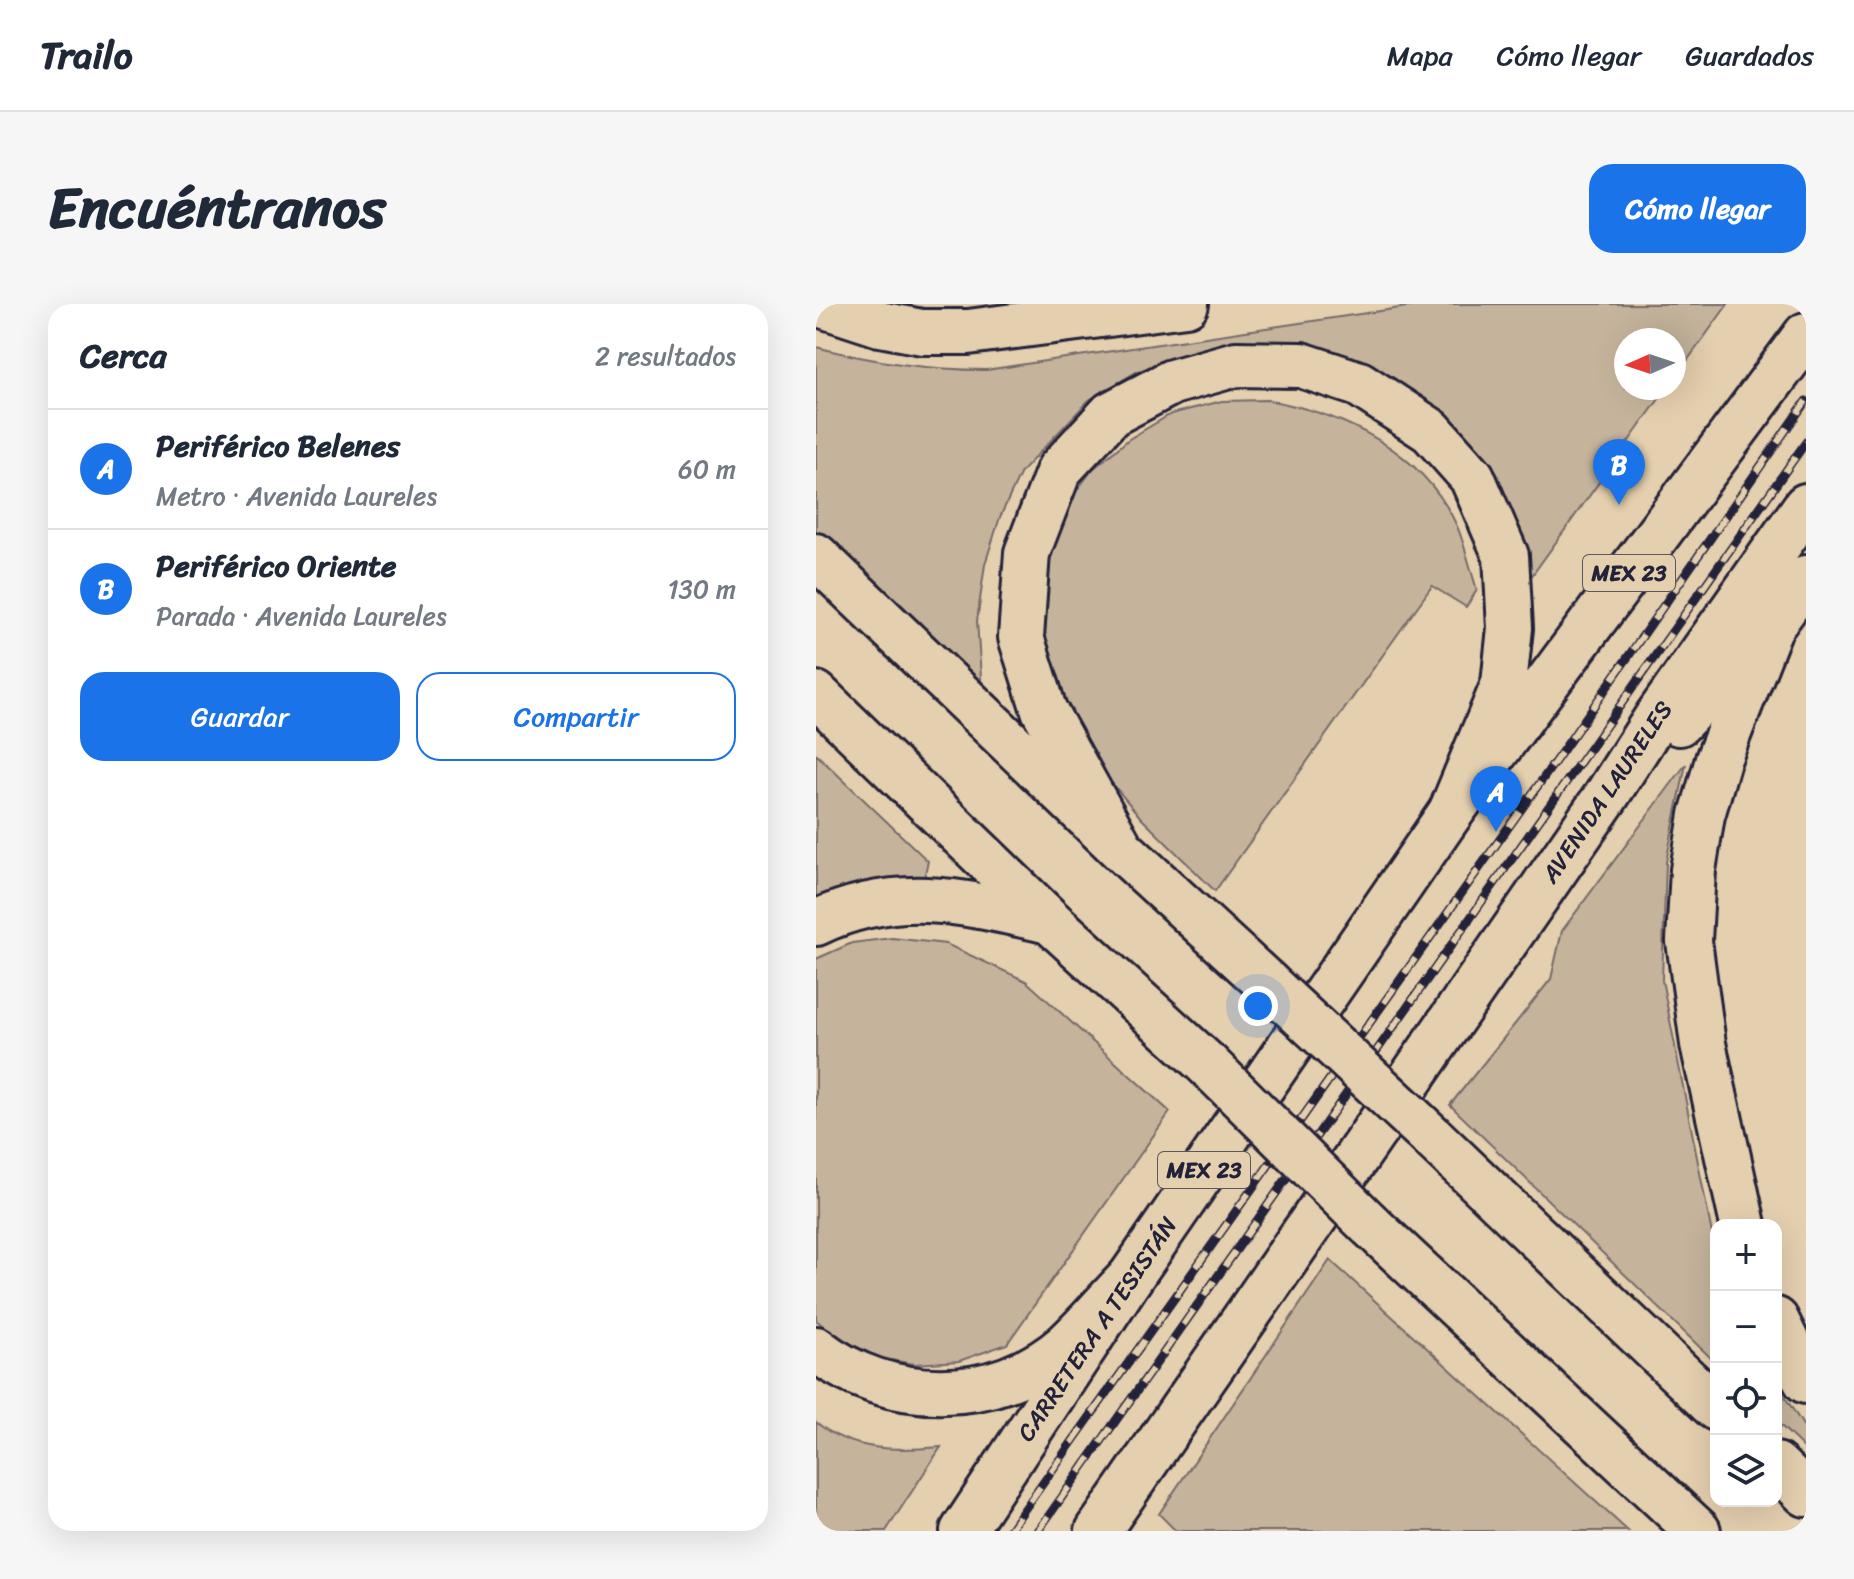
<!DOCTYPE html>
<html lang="es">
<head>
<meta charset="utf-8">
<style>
	body { margin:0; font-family:Sriracha,sans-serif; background:#f6f6f7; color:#1f2937 }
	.controls { position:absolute; right:24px; bottom:24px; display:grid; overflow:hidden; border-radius:16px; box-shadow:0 8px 32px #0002 }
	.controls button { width:72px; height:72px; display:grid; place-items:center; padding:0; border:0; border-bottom:2px solid #e0e1e3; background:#fff; color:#1f2937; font:40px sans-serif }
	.compass { position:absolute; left:798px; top:24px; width:72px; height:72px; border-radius:50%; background:#fff; box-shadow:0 8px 32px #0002; rotate:267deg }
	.you { position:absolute; left:442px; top:702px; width:28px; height:28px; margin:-20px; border:6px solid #fff; border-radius:50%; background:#1a73e8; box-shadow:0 0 0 12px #1a73e833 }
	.badge { display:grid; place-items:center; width:52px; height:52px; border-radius:50%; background:#1a73e8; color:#fff; font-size:26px; font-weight:700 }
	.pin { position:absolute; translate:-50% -66px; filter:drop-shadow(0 2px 4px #0008) }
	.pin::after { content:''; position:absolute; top:42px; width:28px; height:24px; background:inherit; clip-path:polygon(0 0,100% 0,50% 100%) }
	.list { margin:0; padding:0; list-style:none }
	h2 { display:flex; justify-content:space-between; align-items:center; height:104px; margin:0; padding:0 32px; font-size:34px }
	h2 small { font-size:26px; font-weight:400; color:#747a83 }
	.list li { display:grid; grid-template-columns:52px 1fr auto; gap:24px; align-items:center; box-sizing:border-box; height:120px; padding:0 32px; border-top:2px solid #e0e1e3 }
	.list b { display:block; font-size:30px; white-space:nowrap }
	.list p { margin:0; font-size:26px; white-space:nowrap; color:#747a83 }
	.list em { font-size:26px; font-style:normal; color:#747a83 }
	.actions { display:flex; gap:16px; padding:24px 32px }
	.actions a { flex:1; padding:18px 0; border:2px solid #1a73e8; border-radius:24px; text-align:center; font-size:28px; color:#1a73e8 }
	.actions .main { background:#1a73e8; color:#fff }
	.icon { flex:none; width:44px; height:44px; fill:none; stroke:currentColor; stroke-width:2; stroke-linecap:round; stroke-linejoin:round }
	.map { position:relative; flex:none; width:990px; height:1227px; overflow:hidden; border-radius:24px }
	header { display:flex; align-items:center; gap:48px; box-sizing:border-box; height:112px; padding:0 40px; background:#fff; border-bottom:2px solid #e0e1e3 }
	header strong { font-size:38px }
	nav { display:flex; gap:44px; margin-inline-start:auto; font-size:28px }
	.intro { display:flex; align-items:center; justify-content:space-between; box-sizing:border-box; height:192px; padding:0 48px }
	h1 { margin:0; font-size:56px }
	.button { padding:20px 36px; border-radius:24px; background:#1a73e8; color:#fff; font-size:28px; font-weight:700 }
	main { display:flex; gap:48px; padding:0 48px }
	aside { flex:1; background:#fff; border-radius:24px; box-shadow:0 8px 32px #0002 }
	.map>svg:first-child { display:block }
	.green { fill:#c5b39b; stroke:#746a6b; stroke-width:2 }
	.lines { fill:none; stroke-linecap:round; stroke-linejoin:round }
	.secondary-casing { stroke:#22223b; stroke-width:50 }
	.primary-casing { stroke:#22223b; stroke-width:50 }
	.motorway-casing { stroke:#22223b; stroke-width:50 }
	.secondary { stroke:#e4cfae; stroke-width:44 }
	.primary { stroke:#e4cfae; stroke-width:44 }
	.motorway { stroke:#e4cfae; stroke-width:44 }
	.rail-casing { stroke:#22223b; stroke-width:9 }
	.rail { stroke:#e4cfae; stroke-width:6; stroke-dasharray:18; stroke-linecap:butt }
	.motorway-bridge-casing { stroke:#22223b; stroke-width:50; stroke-linecap:butt }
	.motorway-bridge { stroke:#e4cfae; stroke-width:44 }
	.labels { text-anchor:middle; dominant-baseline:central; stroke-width:6; stroke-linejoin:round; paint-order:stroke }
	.shield { fill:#e4cfae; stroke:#5c565e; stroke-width:2 }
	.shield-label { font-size:22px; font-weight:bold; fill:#22223b }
	.street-label { font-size:24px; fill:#22223b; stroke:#e4cfae }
</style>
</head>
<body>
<header>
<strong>Trailo</strong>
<nav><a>Mapa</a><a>Cómo llegar</a><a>Guardados</a></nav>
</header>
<div class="intro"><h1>Encuéntranos</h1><a class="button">Cómo llegar</a></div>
<main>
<aside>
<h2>Cerca<small>2 resultados</small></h2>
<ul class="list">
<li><span class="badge">A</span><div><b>Periférico Belenes</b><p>Metro · Avenida Laureles</p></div><em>60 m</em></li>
<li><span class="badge">B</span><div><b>Periférico Oriente</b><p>Parada · Avenida Laureles</p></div><em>130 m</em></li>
</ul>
<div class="actions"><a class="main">Guardar</a><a>Compartir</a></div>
</aside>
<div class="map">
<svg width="990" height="1227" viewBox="0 0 990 1227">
	<rect width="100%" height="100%" fill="#e4cfae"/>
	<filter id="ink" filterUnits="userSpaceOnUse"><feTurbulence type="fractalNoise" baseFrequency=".0125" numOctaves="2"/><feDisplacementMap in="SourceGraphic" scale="16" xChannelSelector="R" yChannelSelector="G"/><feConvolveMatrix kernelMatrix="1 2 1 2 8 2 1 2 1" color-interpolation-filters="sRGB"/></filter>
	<g filter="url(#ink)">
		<path class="green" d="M611,0H912L858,75V36H810V84H851L707,284L644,129L588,83L529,57L370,53L322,67L273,96L205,168L184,213L169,260L161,317L166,388L0,229V43C57,58 111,66 170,66Z
			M451,96C530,110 610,148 643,227C650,246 655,267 661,286L650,303L616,282L399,587L325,514L284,465L248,414L222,321L235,232L249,202L277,165L313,135L355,110L406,97Z
			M0,450L112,557L108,574L0,601Z
			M870,460L850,558L846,676L900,950V1059L634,801L735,675L746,627Z
			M76,634L130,640L210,677L354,808L191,1040L143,1057L99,1060L62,1054L25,1036L0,1016V655L36,639Z
			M514,956L812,1227H360L343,1210Z
			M960,1079L990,1126V1146L960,1117Z
			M0,1118C35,1148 82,1147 125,1143L70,1227H0Z"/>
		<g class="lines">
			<g class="secondary-casing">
				<path id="secondary" d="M927,921L887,740L873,637L877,566L886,511L902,456L954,324L990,274
					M960,1016L990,1077"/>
			</g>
			<g class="primary-casing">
				<path id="primary" d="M3,0L64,20L106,28H152L370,0
					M863,419L954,324
					M147,1227L314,974L635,508L990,31
					M282,1227L791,491L841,413L990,202"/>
			</g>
			<g class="motorway-casing">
				<path id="motorway" d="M0,252L305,545L451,679
					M0,390L234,617L392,761
					M305,545L228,406L205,333L211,249L243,166L295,110L356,78L420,60L485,61L543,80L615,127L656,173L690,252L694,324L688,380L635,508
					M0,619C83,580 149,598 234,617
					M616,833L900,1104
					M553,920L882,1227
					M0,1045C71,1101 179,1103 250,1041C272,1021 292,996 314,974
					M960,1161L990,1190"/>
			</g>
			<use href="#secondary" class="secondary"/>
			<use href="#primary" class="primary"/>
			<use href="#motorway" class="motorway"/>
			<g class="rail-casing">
				<path id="rail" d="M193,1227L743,452L990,97
					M222,1227L990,138"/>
			</g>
			<use href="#rail" class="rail"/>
			<g class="motorway-bridge-casing">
				<path id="motorway-bridge" d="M451,679L616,833
					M392,761L553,920"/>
			</g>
			<use href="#motorway-bridge" class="motorway-bridge"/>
		</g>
	</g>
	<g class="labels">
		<g class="shield">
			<rect x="767" y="251" width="92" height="36" rx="6"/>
			<rect x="342" y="848" width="92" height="36" rx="6"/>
		</g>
		<g class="shield-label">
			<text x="813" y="269">MEX 23</text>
			<text x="388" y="866">MEX 23</text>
		</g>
		<g class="street-label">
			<text transform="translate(791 488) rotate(-56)">AVENIDA LAURELES</text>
			<text transform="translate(281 1025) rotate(-56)">CARRETERA A TESISTÁN</text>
		</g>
	</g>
</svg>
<div class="controls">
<button>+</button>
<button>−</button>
<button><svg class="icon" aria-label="locate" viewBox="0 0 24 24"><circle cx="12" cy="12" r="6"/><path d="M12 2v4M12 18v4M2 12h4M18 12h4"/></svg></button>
<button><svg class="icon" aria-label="layers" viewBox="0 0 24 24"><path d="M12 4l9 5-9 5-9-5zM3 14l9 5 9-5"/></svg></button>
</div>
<svg class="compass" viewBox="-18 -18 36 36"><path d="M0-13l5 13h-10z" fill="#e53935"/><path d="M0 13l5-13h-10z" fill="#747a83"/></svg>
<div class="you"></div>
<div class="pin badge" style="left:680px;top:528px">A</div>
<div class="pin badge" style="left:803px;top:201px">B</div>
</div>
</main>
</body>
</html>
